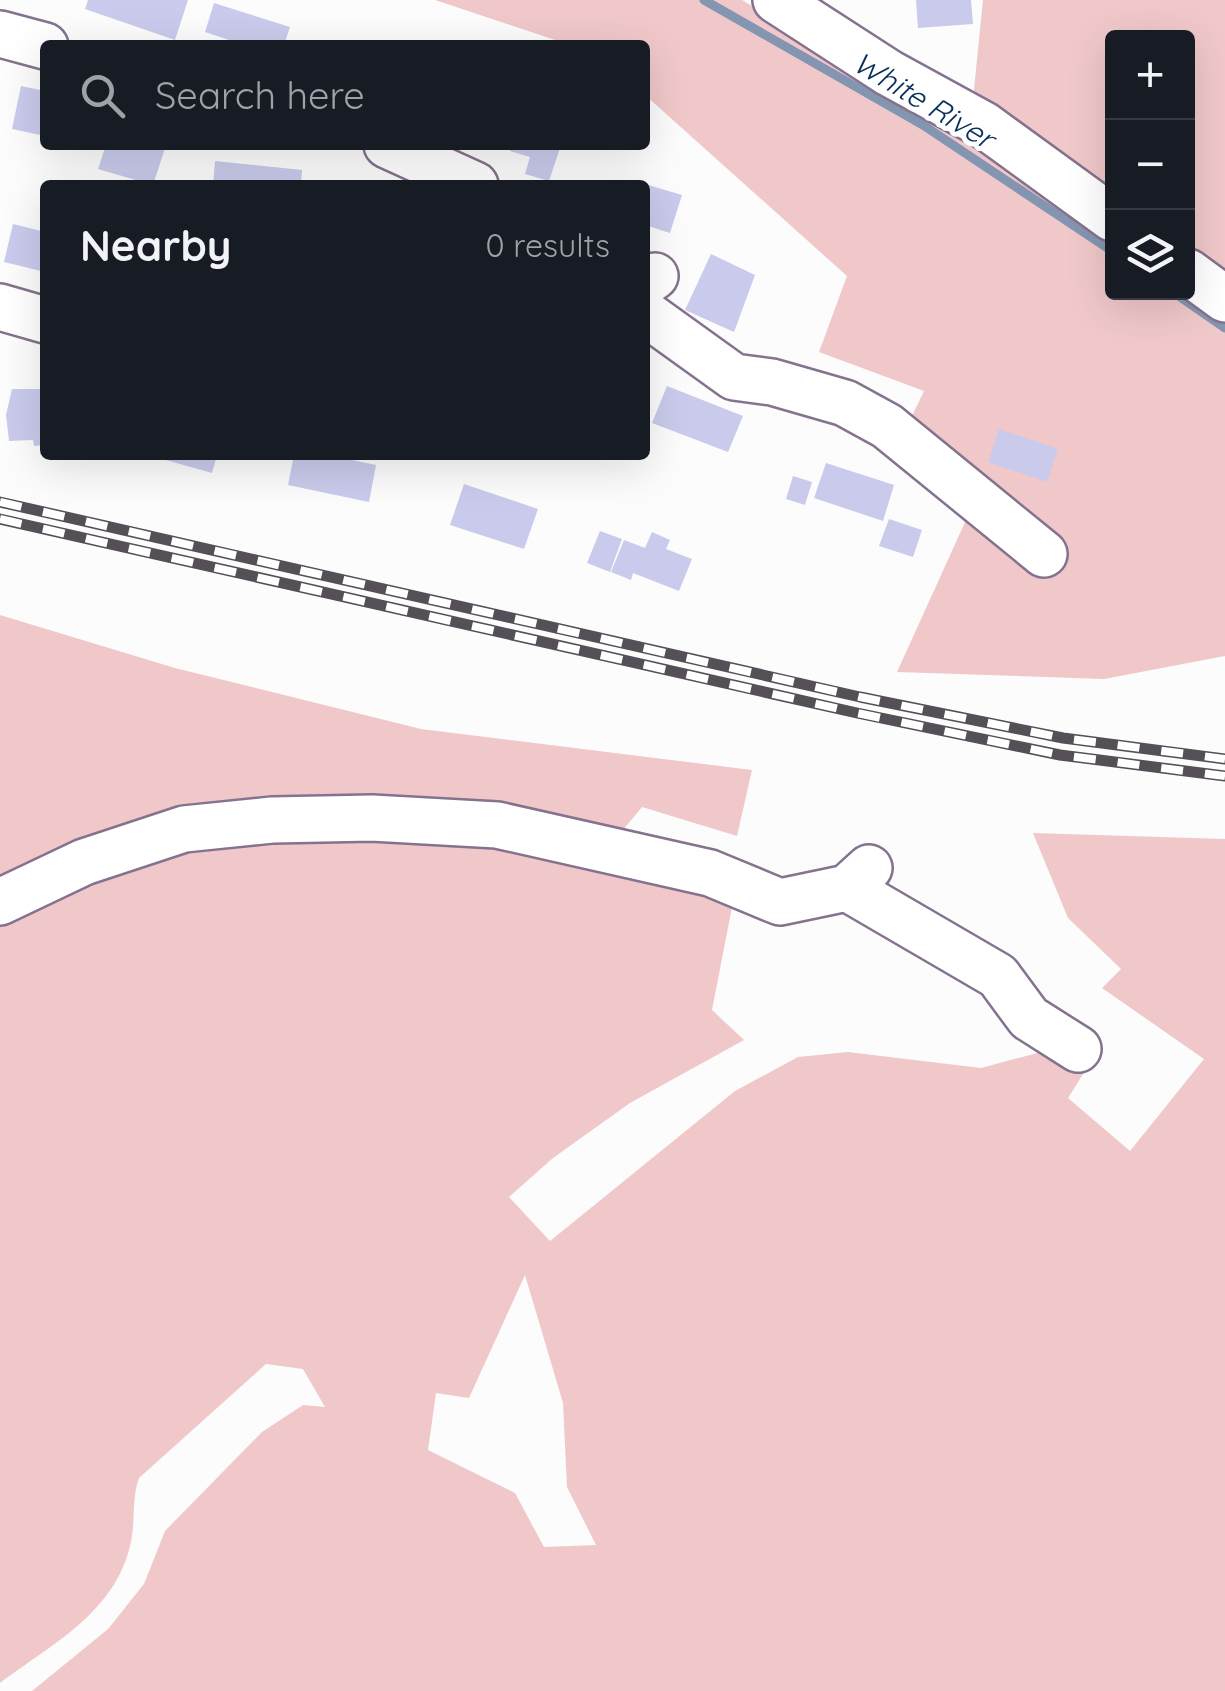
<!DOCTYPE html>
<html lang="en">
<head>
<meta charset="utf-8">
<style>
	body { margin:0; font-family:Quicksand,sans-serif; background:#20242c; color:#f1f3f6 }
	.controls { position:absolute; right:30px; top:30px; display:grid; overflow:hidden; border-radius:10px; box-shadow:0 10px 40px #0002 }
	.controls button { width:90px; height:90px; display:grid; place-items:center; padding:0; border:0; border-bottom:2px solid #363941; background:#171b24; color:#f1f3f6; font:50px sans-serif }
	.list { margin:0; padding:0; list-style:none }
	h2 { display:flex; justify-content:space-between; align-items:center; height:130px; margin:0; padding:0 40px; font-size:42px }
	h2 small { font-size:32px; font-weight:400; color:#9ea1a6 }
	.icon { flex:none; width:55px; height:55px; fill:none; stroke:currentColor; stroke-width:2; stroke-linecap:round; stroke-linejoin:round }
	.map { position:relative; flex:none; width:1225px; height:1691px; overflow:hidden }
	.search { position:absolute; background:#171b24; box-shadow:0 10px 40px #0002; left:40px; top:40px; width:610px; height:110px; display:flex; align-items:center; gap:25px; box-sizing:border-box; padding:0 35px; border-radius:10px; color:#9ea1a6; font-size:38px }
	.panel { position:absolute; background:#171b24; box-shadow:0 10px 40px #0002; left:40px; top:180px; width:610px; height:280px; border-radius:10px }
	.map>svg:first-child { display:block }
	.green { fill:#f0c8c9; fill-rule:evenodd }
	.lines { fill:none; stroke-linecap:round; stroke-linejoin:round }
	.stream { stroke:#8495b1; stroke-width:9 }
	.building { fill:#cacaec }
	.minor-casing { stroke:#85728e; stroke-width:50 }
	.minor { stroke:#fff; stroke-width:45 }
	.rail-casing { stroke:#554f57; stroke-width:11 }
	.rail { stroke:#fff; stroke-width:8; stroke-dasharray:22; stroke-linecap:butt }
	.labels { text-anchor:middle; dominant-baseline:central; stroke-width:10; stroke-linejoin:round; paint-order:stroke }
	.water-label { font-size:30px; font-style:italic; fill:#09305a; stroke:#fff }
</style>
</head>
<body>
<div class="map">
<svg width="1225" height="1691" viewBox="0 0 1225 1691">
	<rect width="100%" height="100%" fill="#fcfcfc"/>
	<path class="green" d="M435,0H742L982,142L1112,235V292H1188L1225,315V656L1104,679L897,672L986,476L910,420L924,391L819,352L847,276L645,95V45H570Z
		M983,0H1225V282L1188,258V38H1112V202L973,99Z
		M0,615L175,668L421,729L752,770L737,836L642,807L618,836L355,805L0,881Z
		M1033,833L1225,839V1691H32L108,1629L144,1584L165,1531L262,1432L303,1405L325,1407L303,1369L266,1364L139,1478C131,1501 136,1523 130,1546C114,1613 52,1644 0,1683V916L32,901L72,894L87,876L164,853L288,834L442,839L590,861L733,902L712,1010L744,1040L630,1103L553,1158L509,1197L550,1241L735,1091L798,1057L848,1052L981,1068L1052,1049L1085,1071L1068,1098L1130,1151L1204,1059L1102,988L1121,969L1068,918ZM525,1275L563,1403L567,1487L596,1545L544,1547L515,1493L428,1450L436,1393L469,1398Z"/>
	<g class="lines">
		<path class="stream" d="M704,0L923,125L1112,251
			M1173,292L1225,328"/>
	</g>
	<path class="building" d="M88,0H188L175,40L85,9Z
		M916,0H971L973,24L918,28Z
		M214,3L290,27L284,45H244L205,32Z
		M21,86L45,91V136L12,129Z
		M106,145H166L153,185L98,169Z
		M512,145H561L549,181L525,174L530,157L510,151Z
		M215,161L302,170L301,185H213Z
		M635,181L682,195L670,233L645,225V185H634Z
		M13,224L45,232V272L4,262Z
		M711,254L755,275L734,332L685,310Z
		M667,386L743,416L728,452L652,423Z
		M12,389H45V445L34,446L33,440L9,441L6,415Z
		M999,429L1058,449L1047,482L988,462Z
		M148,455H217L212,473Z
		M294,455H328L376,465L369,502L288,485Z
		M826,463L894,485L883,521L814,498Z
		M793,476L812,482L805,505L786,499Z
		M464,484L538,509L524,549L450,525Z
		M889,519L922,530L913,557L879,546Z
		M600,531L622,539L610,572L587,563Z
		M652,532L670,540L666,549L692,559L679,591L633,573L631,580L611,572L624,540L645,548Z"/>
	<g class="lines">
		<g class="minor-casing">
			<path id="minor" d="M776,0L889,73L984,125L1112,218
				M0,34L45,46
				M387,145L475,185
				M1188,272L1225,299
				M645,283L655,276
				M0,307L45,320
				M645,313L734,377L772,382L845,403L887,426L1044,554
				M847,888L998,976L1029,1018L1078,1049
				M0,902L84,862L184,829L272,820L372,818L497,825L710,873L780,902L847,888L869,868"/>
		</g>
		<use href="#minor" class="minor"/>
		<g class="rail-casing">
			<path id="rail" d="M0,502L860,697L1063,738L1225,759
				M0,519L857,713L1060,755L1225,776"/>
		</g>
		<use href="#rail" class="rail"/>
	</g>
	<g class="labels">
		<g class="water-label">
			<text transform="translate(924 100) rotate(31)">White River</text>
		</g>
	</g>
</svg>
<div class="controls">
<button>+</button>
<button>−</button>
<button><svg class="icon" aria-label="layers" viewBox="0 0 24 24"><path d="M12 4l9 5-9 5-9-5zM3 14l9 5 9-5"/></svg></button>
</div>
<div class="search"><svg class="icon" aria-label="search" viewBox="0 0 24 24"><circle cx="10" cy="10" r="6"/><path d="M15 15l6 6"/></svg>Search here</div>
<section class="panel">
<h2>Nearby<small>0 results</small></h2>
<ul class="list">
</ul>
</section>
</div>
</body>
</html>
